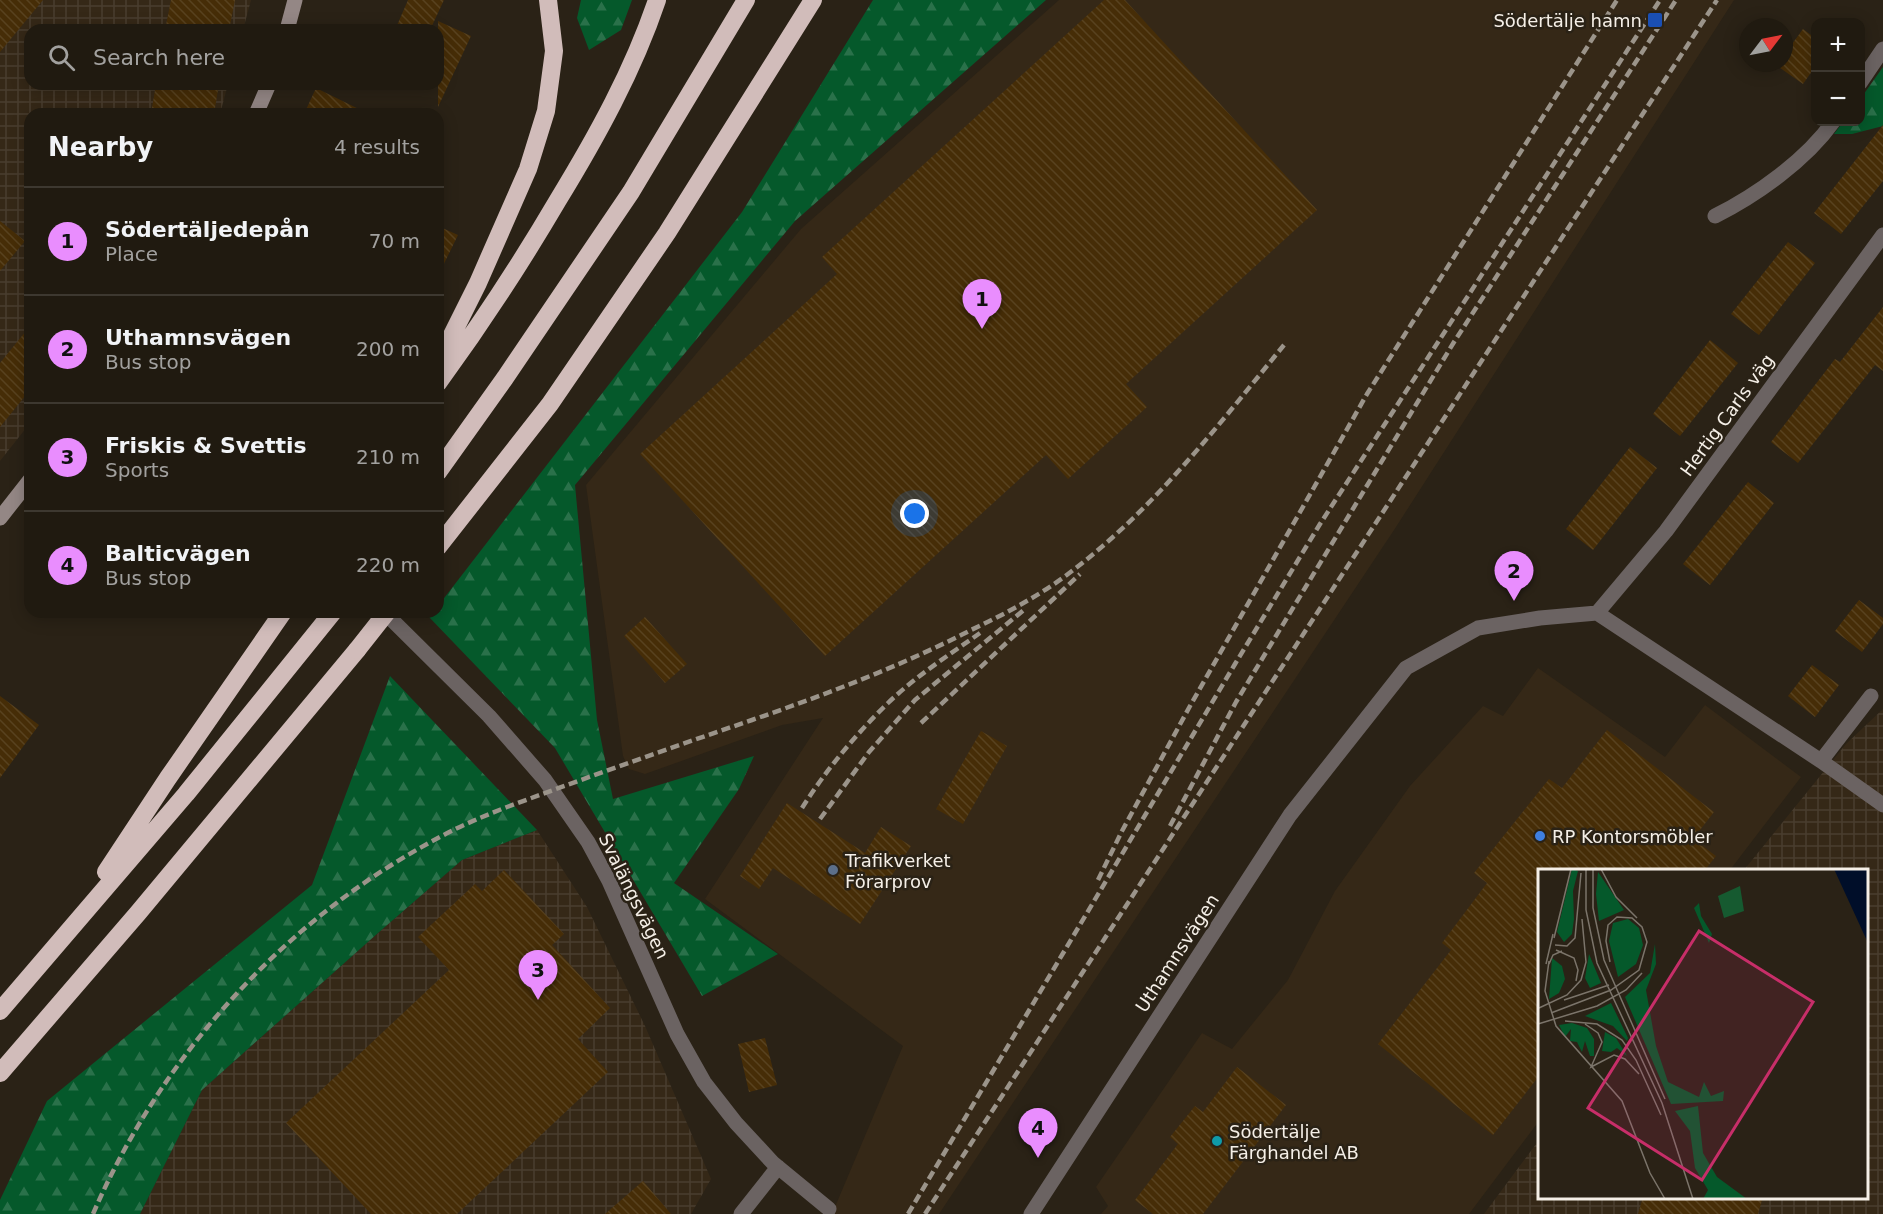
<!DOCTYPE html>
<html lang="en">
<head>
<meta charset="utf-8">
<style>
	body { margin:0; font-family:"DejaVu Sans",sans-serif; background:#2d271e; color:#f1f3f6 }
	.controls { position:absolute; right:18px; top:18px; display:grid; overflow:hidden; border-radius:12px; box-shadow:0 3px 15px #0003 }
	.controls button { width:54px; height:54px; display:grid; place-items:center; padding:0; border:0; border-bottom:2px solid #3d3830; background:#201a10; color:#f1f3f6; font:30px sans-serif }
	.compass { position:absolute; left:1739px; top:18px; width:54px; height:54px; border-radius:50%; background:#201a10; box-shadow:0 3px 15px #0003; rotate:58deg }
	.you { position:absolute; left:915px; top:514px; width:21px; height:21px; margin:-15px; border:4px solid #fff; border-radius:50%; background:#1a73e8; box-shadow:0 0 0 9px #1a73e833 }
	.badge { display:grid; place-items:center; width:39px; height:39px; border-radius:50%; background:#e98dfe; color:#111; font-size:20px; font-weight:700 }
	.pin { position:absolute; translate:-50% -50px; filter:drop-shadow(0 2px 3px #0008) }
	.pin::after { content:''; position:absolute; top:32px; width:21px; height:18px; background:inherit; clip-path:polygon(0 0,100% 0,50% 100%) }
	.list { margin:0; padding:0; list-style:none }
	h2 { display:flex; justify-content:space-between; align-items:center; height:78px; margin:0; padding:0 24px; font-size:26px }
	h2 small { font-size:20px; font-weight:400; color:#a2a19f }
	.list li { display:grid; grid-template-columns:39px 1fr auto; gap:18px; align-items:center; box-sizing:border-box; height:108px; padding:0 24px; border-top:2px solid #3d3830 }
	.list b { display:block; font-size:22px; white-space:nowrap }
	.list p { margin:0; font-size:20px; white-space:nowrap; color:#a2a19f }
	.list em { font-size:20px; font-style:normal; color:#a2a19f }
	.icon { flex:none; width:33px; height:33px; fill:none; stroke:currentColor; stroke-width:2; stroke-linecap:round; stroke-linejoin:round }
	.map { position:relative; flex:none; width:1883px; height:1214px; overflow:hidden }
	.search { position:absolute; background:#201a10; box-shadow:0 3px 15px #0003; left:24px; top:24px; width:420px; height:66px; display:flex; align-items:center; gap:15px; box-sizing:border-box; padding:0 21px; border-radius:18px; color:#a2a19f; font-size:22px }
	.panel { position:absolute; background:#201a10; box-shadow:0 3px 15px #0003; left:24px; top:108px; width:420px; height:510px; border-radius:18px }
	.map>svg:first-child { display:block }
	.built { fill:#352817 }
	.industrial { fill:url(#industrial-grid) }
	.forest { fill:url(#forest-firs) }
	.building { fill:url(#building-back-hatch) }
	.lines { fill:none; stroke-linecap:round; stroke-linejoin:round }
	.minor { stroke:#6b6362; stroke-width:15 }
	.secondary { stroke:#948785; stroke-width:15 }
	.motorway { stroke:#d1bcba; stroke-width:18 }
	.rail { stroke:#9b948a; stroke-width:4.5; stroke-dasharray:9 4.5; stroke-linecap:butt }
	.motorway-bridge { stroke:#d1bcba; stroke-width:18 }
	.transit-dot { fill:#1a4fb4; stroke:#2a2216; stroke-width:2 }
	.shop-dot { fill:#3f7fe0; stroke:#2a2216; stroke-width:2 }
	.service-dot { fill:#5c6f8a; stroke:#2a2216; stroke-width:2 }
	.culture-dot { fill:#0f9aa8; stroke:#2a2216; stroke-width:2 }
	.labels { text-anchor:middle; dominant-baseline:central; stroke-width:5; stroke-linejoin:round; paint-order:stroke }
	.poi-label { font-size:18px; fill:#f5efe7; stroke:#2a2216; text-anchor:start }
	.street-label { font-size:18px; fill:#f5efe7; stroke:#2a2216 }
	.inset-road { fill:none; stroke:#7b746a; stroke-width:1.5 }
	.view { fill:#c72e69; fill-opacity:0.15; stroke:#c72e69; stroke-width:3 }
	.inset-edge { fill:none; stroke:#f5efe7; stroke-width:3 }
</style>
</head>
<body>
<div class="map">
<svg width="1883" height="1214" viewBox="0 0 1883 1214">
	<defs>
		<pattern id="industrial-grid" width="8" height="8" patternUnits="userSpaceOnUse" patternTransform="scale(1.5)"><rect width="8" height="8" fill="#352817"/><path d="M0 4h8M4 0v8" fill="none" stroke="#493d2e"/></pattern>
		<pattern id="forest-firs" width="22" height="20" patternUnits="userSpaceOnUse" patternTransform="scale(1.5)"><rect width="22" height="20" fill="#05592b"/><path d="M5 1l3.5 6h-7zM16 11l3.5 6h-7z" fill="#2a714a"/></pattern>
		<pattern id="building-back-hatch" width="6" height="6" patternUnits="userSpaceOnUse" patternTransform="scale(1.5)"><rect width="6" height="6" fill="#462d07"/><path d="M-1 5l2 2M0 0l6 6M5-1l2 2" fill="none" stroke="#58421f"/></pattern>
	</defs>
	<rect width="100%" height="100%" fill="#2a2216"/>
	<path class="built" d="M1059,0H1734L1396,527L939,1214H832L903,1046L705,899L823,718L782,725L645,774L629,769L623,756L586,485L801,229Z
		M1538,668L1665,757L1705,705L1801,777L1730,870H1540L1539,1121L1469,1214H1101L1108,1206L1096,1187L1202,1033L1232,1049L1288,980L1335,891L1410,786L1483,706L1503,716Z"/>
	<path class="industrial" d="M0,0H251L243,30H30V84H228L220,114H30V423L0,461Z
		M1883,709V1214H1484L1539,1140L1540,1198H1866V870H1744L1846,744Z
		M537,830L587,907L645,1026L711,1179L691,1214H140L202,1090L378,933L462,860Z"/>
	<path class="forest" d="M581,0H632L621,30L589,50L577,18Z
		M873,0H1046L795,221L575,485L597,720L613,799L754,756L739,789L674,883L778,954L702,996L555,748L429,617L433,612H438V606L742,212Z
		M1883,67V126L1852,134H1834L1843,122H1860L1861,98Z
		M390,676L537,830L462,860L378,933L202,1090L140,1214H0V1200L47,1101L312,885Z"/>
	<path class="building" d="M0,0H43L0,52Z
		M171,0H235L229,30H165Z
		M408,0H444L430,30H395Z
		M1104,0H1125L1317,210L1126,384L1147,407L1068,479L1046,455L825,656L640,454L837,274L822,257Z
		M438,21L471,36L438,107Z
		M1803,29L1815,38V67L1803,84L1776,65L1778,63H1784V55Z
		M156,84H219L214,114H151Z
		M316,88L369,114H304Z
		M1883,125V181L1841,234L1814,213Z
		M0,221L25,241L0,271Z
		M438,226L458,235L438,276Z
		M1788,242L1815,263L1759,335L1731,314Z
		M1883,307V371L1875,365L1798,463L1771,442L1835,359L1840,362Z
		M30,326V390L0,427V363Z
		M1710,340L1738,363L1680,436L1653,414Z
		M1630,447L1657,468L1593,550L1566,529Z
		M1748,482L1774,503L1710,585L1683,564Z
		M1859,600L1883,618V624L1862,652L1835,631Z
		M645,617L687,664L665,683L624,636Z
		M1812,665L1839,685L1815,717L1788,696Z
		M0,696L39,725L0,778Z
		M1607,730L1714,812L1693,839L1716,856L1705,870H1539V1076L1493,1135L1378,1044L1451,950L1442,943L1487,883L1474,873L1549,779L1562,788Z
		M981,731L1007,746L963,824L936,809Z
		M787,803L865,853L881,827L911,846L860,924L773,868L759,889L740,876Z
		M504,870L564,934L552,945L610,1008L578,1039L608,1072L457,1214H371L286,1123L449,970L418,937L475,884L482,891Z
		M765,1038L777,1085L749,1092L738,1044Z
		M1237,1067L1286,1105L1203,1214H1153L1135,1200L1178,1144L1170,1137L1195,1106L1203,1112Z
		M643,1181L671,1214H605Z
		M1643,1197H1763L1758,1214H1638Z"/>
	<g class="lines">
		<path class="minor" d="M1860,83L1883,49
			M1715,216C1757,195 1806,160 1833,122
			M384,612L489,716L545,780L588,842L609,881L677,1034L704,1082L736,1123L773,1163L829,1209
			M1597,613L1666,531L1883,235
			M1821,761L1871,696
			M741,1214L778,1167
			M1031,1214L1290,815L1406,668L1478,628L1540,618L1597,613L1821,761L1883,805"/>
		<path class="secondary" d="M287,30L295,0
			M256,114L269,84
			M0,518L30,480"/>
		<path class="motorway" d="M438,363L478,283L528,169L546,111L554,51L548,0
			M438,383C481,324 521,263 558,200C597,136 633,71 657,0
			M438,472L505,378L631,192L746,0
			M438,547L550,404L667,233L813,0
			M106,872L168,778L283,612
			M0,1011L186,794L333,612
			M0,1073L138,913L357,650"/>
		<path class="rail" d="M921,723L1080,574
			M802,808C826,770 856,734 888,703C916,676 949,655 980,633
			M820,819L869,752L915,700L1025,609
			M1170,826L1236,702L1454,342L1676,0
			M1098,880L1122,831L1190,706L1367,394L1617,0
			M93,1214C162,1054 286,918 440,837C462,825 484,816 507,807C588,777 670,748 752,720C827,694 901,666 971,630C1003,615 1035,598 1064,577C1151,513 1216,428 1284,345
			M908,1214L1235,664L1320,524L1660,0
			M925,1214L1717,0"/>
		<path class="motorway-bridge" d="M357,650L387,612"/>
	</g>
	<rect class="transit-dot" x="1647" y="12" width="16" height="16" rx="3"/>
	<circle class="shop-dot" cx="1540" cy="836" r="6"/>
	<circle class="service-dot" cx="833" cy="870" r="6"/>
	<circle class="culture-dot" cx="1217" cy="1141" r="6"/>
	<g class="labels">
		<g class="poi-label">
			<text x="1642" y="20" text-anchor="end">Södertälje hamn</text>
			<text x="1552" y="836">RP Kontorsmöbler</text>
			<text x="845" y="860">Trafikverket<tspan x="845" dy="21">Förarprov</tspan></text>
			<text x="1229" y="1131">Södertälje<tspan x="1229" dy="21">Färghandel AB</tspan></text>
		</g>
		<g class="street-label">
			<text transform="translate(1727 415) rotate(-54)">Hertig Carls väg</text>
			<text transform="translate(634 896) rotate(64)">Svalängsvägen</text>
			<text transform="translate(1177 953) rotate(-57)">Uthamnsvägen</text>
		</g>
	</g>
	<g transform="translate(1538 869)">
		<rect width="330" height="330" fill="#2a2216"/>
		<path d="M202,17L206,42L186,49L180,27Z" fill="#165a30"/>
		<path d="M34,0L40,2L35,22L36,50L34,65L26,73L19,63ZM60,3L86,41L61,52L58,25ZM161,34L163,47L174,65L171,74L156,39ZM90,50L101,59L105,76L98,95L80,108L71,72L75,54ZM117,75L118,95L108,121L118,177L130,213L161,228L166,213L173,227L186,222L185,232L133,235L87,128L112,104ZM51,85L63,114L52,119L47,109ZM14,89L24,97L27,110L21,124L11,130ZM73,134L90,169L89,172L75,157L47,147ZM34,154L49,159L56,170V187H52L47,172L44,183L39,173L32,172L33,160L27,168L21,156ZM67,163L78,169L89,187L79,179L73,183L64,182ZM160,237L165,284L179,308L209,330H165L170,321L157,299L152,262L137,242Z" fill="#05592b"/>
		<path d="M296,0H330V74Z" fill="#000e29"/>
		<path class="inset-road" d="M48,0V41L59,94L124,234L155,330M55,0V39L66,91L127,230M63,0L78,28L99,49M16,69L33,0M17,76L29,77L37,69L43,4M18,81L36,89L40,101L38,112M11,92L7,122L18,157L84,232L112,304L127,330M8,95L15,65M11,95L15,86L24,82M26,131L71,116M1,139L29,126L43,111L48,93L44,50M13,144L73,121L101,101L109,73L104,58L94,49L79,48L70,56L68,72L72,93M27,152L59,155L84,171L98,191L123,246M0,155L59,137L88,121L104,104M47,155L60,164L64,173L53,198L76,186L87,190L101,205"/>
		<path class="view" d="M161,62L275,133L164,311L50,239Z"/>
		<rect width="330" height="330" class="inset-edge"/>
	</g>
</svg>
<div class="controls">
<button>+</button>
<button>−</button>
</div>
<svg class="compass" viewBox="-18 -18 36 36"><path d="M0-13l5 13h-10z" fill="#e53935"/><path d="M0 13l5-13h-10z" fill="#a2a19f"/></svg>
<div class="you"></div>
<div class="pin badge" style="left:982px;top:329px">1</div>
<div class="pin badge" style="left:1514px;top:601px">2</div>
<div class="pin badge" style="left:538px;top:1000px">3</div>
<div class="pin badge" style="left:1038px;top:1158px">4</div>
<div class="search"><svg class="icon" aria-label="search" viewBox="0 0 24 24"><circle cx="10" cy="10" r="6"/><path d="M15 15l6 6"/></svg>Search here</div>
<section class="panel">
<h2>Nearby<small>4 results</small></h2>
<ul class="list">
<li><span class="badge">1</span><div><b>Södertäljedepån</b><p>Place</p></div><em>70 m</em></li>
<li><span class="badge">2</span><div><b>Uthamnsvägen</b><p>Bus stop</p></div><em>200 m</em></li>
<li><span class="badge">3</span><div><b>Friskis &amp; Svettis</b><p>Sports</p></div><em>210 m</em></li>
<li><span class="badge">4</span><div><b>Balticvägen</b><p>Bus stop</p></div><em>220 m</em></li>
</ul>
</section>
</div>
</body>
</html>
